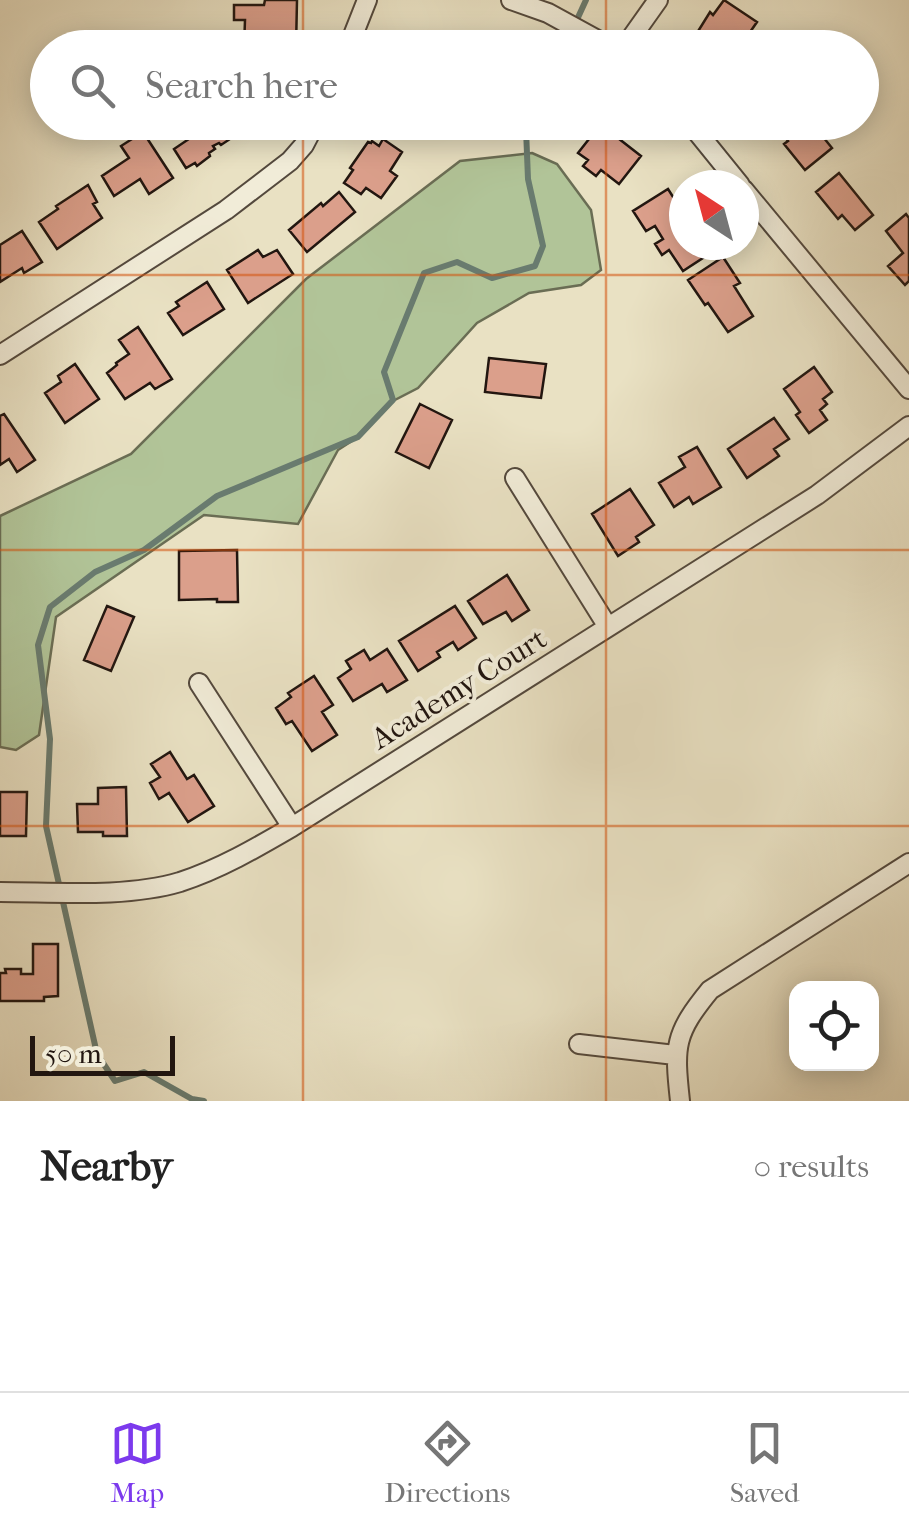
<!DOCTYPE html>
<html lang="en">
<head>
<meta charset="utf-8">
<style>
	body { margin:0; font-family:"IM FELL French Canon",serif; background:#f2f2f2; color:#222 }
	.controls { position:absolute; right:30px; bottom:30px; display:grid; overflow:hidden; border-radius:20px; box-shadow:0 5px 25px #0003 }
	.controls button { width:90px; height:90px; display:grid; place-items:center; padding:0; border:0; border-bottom:2px solid #e0e0e0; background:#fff; color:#222; font:50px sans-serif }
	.compass { position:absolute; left:669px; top:170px; width:90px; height:90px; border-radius:50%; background:#fff; box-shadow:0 5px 25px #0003; rotate:324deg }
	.scale { position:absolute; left:30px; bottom:25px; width:145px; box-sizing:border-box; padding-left:10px; border:5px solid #221610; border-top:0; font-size:28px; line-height:35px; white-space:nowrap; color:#221610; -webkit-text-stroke:8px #f1ecd8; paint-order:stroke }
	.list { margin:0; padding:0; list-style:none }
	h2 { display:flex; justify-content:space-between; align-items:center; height:130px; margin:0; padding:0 40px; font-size:42px }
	h2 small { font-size:32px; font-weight:400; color:#767676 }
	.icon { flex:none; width:55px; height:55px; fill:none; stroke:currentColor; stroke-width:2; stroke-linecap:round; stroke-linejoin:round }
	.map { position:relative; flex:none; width:909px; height:1101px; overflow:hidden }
	.search { position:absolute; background:#fff; box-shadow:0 5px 25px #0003; left:30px; right:30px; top:30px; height:110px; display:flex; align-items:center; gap:25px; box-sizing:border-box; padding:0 35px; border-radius:55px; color:#767676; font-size:38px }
	.sheet { height:290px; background:#fff }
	nav { display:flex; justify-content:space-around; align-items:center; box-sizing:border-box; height:140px; border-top:2px solid #e0e0e0; background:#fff; font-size:28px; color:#767676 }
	nav a { display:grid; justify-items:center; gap:5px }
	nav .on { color:#7c3aed }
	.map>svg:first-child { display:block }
	.green { fill:#b1c498; stroke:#6a6d54; stroke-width:2.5 }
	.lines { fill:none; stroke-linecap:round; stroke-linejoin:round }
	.stream { stroke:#697b6f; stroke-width:6 }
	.building { fill:#db9f8b; stroke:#221610; stroke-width:2.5 }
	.street-casing { stroke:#54493d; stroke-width:22 }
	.street { stroke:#f1ecd8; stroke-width:18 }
	.grid { fill:none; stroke:#d4520c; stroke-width:2.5; stroke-opacity:0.55 }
	.labels { text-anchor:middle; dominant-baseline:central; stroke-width:8; stroke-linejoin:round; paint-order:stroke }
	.street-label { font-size:30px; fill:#221610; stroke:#f1ecd8 }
</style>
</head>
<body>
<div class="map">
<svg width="909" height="1101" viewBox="0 0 909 1101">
	<rect width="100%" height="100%" fill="#e9e1c3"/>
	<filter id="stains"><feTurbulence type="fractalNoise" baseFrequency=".002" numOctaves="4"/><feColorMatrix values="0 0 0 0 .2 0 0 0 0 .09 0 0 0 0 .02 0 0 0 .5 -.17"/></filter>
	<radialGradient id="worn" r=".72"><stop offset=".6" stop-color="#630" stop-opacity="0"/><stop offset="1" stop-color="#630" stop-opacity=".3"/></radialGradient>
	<path class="green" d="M532,153L557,164L591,210L601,270L581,285L529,293L477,323L418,388L393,401L358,437L338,450L298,524L204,515L56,617L39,735L16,750L0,747V516L131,454L306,279L460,161Z"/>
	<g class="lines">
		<path class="stream" d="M564,48L586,0
			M204,1101L192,1099L144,1072L115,1081L97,1054L46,826L50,739L38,645L50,607L95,572L144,550L217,496L358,437L393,400L384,372L424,273L457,262L492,278L535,266L543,246L528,179L526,129L529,122"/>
	</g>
	<path class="building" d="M265,0H297L296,48H244L245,20H234V5H264Z
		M724,0L757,22L739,48H701L692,41L710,12L713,15Z
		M214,122H232L239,133L221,145L219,143L213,146L215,149L209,153L210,156L197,166L195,163L186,168L174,149Z
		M786,122H811L832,148L805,170L784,144L788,141L779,129Z
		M595,124L603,130L605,128L641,156L619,184L601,170L596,176L583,166L588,160L578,153L589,139L585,136Z
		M143,132L173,178L149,194L140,179L114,196L102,176L129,158L121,146Z
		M383,139L402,152L390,171L397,176L381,198L366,188L361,194L344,183L353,170L350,168L368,142L371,143L372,141L379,146Z
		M839,173L873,215L855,230L842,215L838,219L816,192Z
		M88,185L97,202L93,204L102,218L57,249L39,222L58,209L56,206Z
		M668,189L684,214V245H704L709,254L683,271L669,250L662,255L655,244L663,239L655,226L646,231L633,211Z
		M339,192L355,212L307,252L289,230L321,203L323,206Z
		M906,214L909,218V281L905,285L888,266L903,253L886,231Z
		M22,231L42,262L24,273L22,268L0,282V245Z
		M258,250L263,257L277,250L293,274L248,303L227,270Z
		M723,257L740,283L734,286L753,316L728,332L708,303L705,305L688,280Z
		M207,282L224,309L183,335L168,313L179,306L176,302Z
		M138,327L172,379L155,389L150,383L125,399L107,373L117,365L116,363L129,354L119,340Z
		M489,358L546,364L541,398L485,392Z
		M75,364L99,399L65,423L45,393L61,382L58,376Z
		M814,367L832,392L823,399L827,404L820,410L827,420L809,433L796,415L800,412L784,389Z
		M420,404L452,420L429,468L396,452Z
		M4,414L35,460L17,472L9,459L0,465V416Z
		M774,418L789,439L774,449L779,456L747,478L728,449Z
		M697,447L721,487L693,504L689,497L674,507L659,483L685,467L679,457Z
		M630,489L654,525L636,537L639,542L618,556L592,514Z
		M237,550L238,602H217V599L179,600V551Z
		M507,575L529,610L512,621L506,612L483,624L468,601Z
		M107,606L134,617L111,671L84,660Z
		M455,606L476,638L458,650L453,642L437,652L440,657L418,671L399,641Z
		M387,649L407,680L387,692L382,684L353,701L338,678L351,669L346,661L364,650L370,660Z
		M314,676L333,705L322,712L337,735L312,751L292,721L286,724L276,708L291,697L288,693Z
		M170,752L187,779L194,775L214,806L188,822L169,793L159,799L150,783L160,777L151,764Z
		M126,787L127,836H103V832H78L77,804H98V788Z
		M0,792H27L26,836H0Z
		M33,944H58V996L44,997V1001H0V973H6L5,969H21V974H33Z"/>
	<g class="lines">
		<g class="street-casing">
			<path id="street" d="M511,0L548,13L612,48
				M348,48L367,0
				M624,48L658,0
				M689,122L740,185
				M744,190L909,389
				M0,355L226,210L290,161L304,145L316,122
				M515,478L608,627
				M199,683L292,827
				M0,892C56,892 126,898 180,882C220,869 256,848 292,827L817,495L909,426
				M579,1044L675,1055
				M680,1101C674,1046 674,1034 710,990L909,863"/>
		</g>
		<use href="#street" class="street"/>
	</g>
	<path class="grid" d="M303,0V48M606,0V48M303,122V1101M606,122V1101M0,275H909M0,550H909M0,826H909"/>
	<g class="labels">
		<g class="street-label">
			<text transform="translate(459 689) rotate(-32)">Academy Court</text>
		</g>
	</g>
	<rect width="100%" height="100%" filter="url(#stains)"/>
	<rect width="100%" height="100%" fill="url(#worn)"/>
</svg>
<div class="controls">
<button><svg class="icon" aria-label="locate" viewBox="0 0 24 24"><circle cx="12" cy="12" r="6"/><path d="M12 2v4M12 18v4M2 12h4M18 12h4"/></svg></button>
</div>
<svg class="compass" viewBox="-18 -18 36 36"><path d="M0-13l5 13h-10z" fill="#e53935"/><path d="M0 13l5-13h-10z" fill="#767676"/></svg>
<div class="scale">50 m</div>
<div class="search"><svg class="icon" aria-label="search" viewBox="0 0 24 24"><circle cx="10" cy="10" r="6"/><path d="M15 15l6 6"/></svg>Search here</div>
</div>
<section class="sheet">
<h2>Nearby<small>0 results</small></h2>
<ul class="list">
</ul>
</section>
<nav>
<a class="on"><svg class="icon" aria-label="map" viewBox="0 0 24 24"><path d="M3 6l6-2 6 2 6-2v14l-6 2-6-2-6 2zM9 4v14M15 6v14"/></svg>Map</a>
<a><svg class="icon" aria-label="directions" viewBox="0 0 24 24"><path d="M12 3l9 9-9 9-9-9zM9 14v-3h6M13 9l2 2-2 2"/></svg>Directions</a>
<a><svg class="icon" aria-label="saved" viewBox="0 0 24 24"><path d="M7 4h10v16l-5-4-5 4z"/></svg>Saved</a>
</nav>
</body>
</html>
